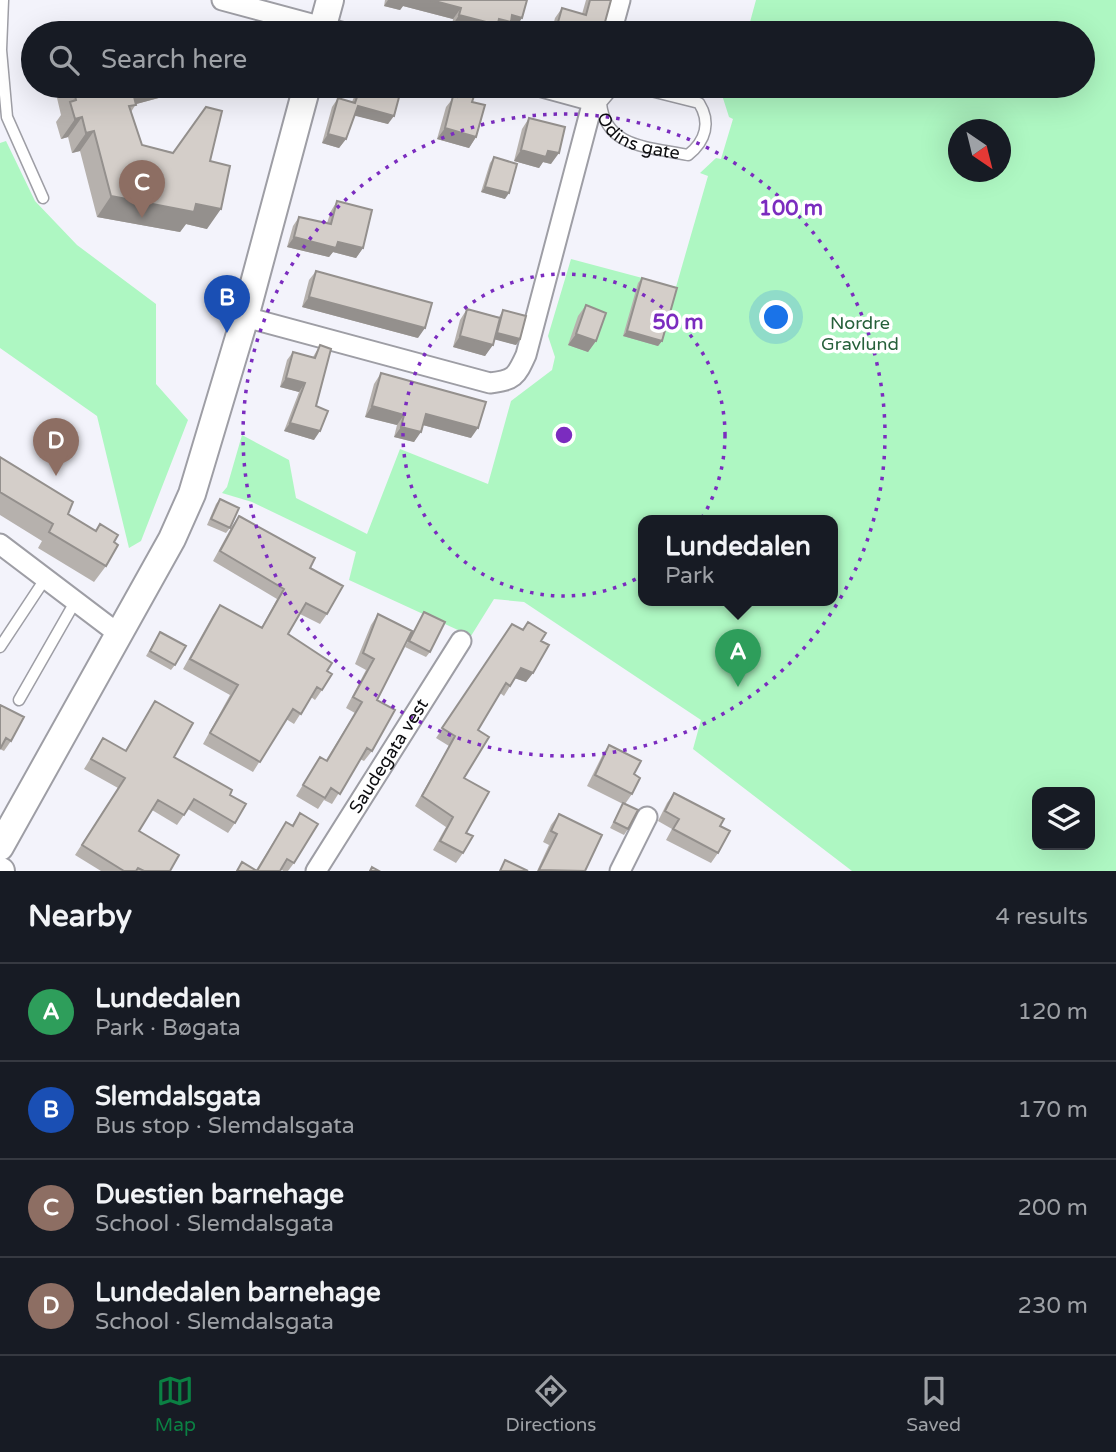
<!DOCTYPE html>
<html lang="en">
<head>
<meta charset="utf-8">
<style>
	body { margin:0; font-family:"Varela Round",sans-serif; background:#242831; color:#f1f3f6 }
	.controls { position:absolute; right:21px; bottom:21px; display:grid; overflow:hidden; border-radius:14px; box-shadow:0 7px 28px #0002 }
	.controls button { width:63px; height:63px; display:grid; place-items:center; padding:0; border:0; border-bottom:2px solid #363941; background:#171b24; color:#f1f3f6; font:35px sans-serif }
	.compass { position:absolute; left:948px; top:119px; width:63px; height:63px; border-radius:50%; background:#171b24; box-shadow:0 7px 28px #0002; rotate:145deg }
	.you { position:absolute; left:777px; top:318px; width:24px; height:24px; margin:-18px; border:5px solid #fff; border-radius:50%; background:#1a73e8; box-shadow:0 0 0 10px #1a73e833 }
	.badge { display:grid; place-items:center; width:46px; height:46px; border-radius:50%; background:#0b8043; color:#fff; font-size:23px; font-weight:700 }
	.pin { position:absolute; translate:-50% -58px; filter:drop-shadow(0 2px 4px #0008) }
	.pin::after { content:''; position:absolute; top:37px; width:24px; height:21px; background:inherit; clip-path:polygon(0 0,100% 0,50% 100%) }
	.popup { position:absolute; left:638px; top:515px; width:200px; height:91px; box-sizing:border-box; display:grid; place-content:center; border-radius:14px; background:#171b24; filter:drop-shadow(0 2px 5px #0005); font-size:23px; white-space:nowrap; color:#9ea1a6 }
	.popup b { font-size:26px; color:#f1f3f6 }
	.popup::after { content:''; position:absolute; left:50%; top:100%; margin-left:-14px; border:14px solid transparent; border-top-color:#171b24 }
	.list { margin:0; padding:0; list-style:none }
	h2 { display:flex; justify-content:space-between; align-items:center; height:91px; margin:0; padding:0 28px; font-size:30px }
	h2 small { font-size:23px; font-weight:400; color:#9ea1a6 }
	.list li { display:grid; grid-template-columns:46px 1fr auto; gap:21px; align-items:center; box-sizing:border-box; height:98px; padding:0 28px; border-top:2px solid #363941 }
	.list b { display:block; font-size:26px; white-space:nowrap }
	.list p { margin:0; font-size:23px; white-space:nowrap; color:#9ea1a6 }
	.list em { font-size:23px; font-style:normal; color:#9ea1a6 }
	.icon { flex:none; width:38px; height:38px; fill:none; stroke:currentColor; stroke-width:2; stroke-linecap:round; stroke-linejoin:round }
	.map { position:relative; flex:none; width:1116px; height:871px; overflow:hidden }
	.search { position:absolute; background:#171b24; box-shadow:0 7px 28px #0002; left:21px; right:21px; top:21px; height:77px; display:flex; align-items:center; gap:18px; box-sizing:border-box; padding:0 24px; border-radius:38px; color:#9ea1a6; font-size:26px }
	.sheet { height:483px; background:#171b24 }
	nav { display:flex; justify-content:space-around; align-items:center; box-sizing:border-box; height:98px; border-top:2px solid #363941; background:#171b24; font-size:19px; color:#9ea1a6 }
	nav a { display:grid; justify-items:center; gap:4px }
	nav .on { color:#0b8043 }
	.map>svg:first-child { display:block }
	.green { fill:#aef7c2; fill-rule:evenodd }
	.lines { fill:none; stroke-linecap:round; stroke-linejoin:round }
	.lane-casing { stroke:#9e9ea5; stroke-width:13 }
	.street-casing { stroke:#9e9ea5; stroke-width:23 }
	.secondary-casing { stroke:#9e9ea5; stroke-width:30 }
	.lane { stroke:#fff; stroke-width:10 }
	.street { stroke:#fff; stroke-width:19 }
	.secondary { stroke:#fff; stroke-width:26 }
	.wall { fill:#b6b1ad }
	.shaded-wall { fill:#94908d }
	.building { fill:#d4cec9; stroke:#94908d; stroke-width:2 }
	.ring { fill:none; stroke:#7b2cbf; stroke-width:3.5; stroke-dasharray:3.5 7 }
	.labels { text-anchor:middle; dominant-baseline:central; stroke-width:7; stroke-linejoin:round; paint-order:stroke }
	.street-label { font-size:18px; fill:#0d0d10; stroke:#fff }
	.park-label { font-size:18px; fill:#26603a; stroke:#fff }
	.centre { fill:#7b2cbf; stroke:#fff; stroke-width:3.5 }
	.ring-label { font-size:21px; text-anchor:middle; font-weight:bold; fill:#7b2cbf; stroke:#fff; stroke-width:7; stroke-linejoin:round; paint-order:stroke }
</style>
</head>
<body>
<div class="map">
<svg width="1116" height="871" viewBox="0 0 1116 871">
	<rect width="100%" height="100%" fill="#f3f3fb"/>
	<path class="green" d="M756,0H1116V871H852L693,749L701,720L524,602L494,599L471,636L349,580L356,552L252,502L222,493L227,487L242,435L289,460L296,498L367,534L400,449L488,484L511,401L552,370L555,357L548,336L571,259L676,287L708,176L700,173L716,158L721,159L733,119L729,117L722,95H730L732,86H1083V33H747ZM958,130H1000V172H958ZM644,521H832V601H644ZM1037,792H1090V845H1037Z
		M6,141L35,201L77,245L156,304V384L188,420L141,541L129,548L97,416L0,348V143Z"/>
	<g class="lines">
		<g class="lane-casing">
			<g id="lane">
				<path d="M3,0L1,50L7,117L43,198"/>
				<path id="s1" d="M626,86L612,90L601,103C605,148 650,147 688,155C706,141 711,122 699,103L631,86"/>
				<path d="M0,647L45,579"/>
				<path d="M19,700L75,602"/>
			</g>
		</g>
		<g class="street-casing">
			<g id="street">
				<path d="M222,0L345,33"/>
				<path d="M611,33L620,0"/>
				<path d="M538,86L593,101"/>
				<path d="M245,317L490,383C514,380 516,377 526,355L597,86"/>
				<path d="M0,544L120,635"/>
				<path id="s2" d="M316,871L461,641"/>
				<path d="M620,871L647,817"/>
			</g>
		</g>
		<g class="secondary-casing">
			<path id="secondary" d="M321,33L330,0
				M0,847L172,539L192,494L245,317L307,86
				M0,871H1"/>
		</g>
		<use href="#lane" class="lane"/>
		<use href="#street" class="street"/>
		<use href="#secondary" class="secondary"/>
	</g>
	<path class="wall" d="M385,0H527L515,29L507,27L503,33L493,30L491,33H479L452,26L453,19L403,6L400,10L384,6Z
		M586,0H611L602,33H551L555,18L562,8L582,14Z
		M65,86H173L166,96L136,104L131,112L142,145L210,161L207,229L186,224L180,232L97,217L80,151L72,153L68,137L61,139L56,122L61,115L57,98Z
		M367,86H402L388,124L354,115L346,139L339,148L322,143L332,107L338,98L352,102L354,97L360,88L365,89Z
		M458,92L472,102L476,137L469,148L437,139L446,107Z
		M529,118L551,164L543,162L539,168L514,161L522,129Z
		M494,157L505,199L481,192L490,163Z
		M337,201L363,248L356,258L333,252L329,257L287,247L293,226L299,217L327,223L331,211Z
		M316,271L418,338L302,307L309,280Z
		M642,278L662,341L658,346L623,336L638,283Z
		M586,305L596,341L588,352L568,345L578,316Z
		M467,309L499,317L503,310L520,339L516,345L495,339L485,356L453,347L460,320Z
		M320,345L316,406L314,440L284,431L299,392L280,387L287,360L293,352L313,357Z
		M381,373L471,438L423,425L414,442L394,437L397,425L365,417L374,384Z
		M0,457L68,514L114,542L106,566L94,582L38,548L42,541L0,515Z
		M220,499L230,528L226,533L207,525L216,504Z
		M239,516L310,568L327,614L320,624L300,614L288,634L327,671L322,690L315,700L311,697L294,724L286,719L253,772L203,744L230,695L183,669L213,615L220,605L261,628L277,599L213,561L232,526Z
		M424,612L430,652L426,657L405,647Z
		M378,614L377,700L372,751L364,761L360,759L332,804L324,800L318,809L296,796L320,757L326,760L355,713L346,708L366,670L355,664L371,625Z
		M528,622L541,641L533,673L526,682L515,678L504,696L500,693L478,730L464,778L466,833L463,853L456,863L433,850L446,827L415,806L449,746L436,738L512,624L522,630Z
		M160,632L175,665L171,670L146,656Z
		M155,701L174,757L230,795L235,823L228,833L188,809L177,825L152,810L139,831L170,871H101L75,855L118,788L84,769L103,738L125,751Z
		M0,705L11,741L4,751L0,749Z
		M609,745L634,774L632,794L625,804L628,829L624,835L610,828L623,804L587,786L602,756Z
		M674,793L720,826L718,853L711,863L666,840L672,829L658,821L667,803Z
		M300,813L294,863L288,871H283L281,869L280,871H236L242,862L256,870L286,822L292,825Z
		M559,814L585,871H537L549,845L543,842L551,825Z"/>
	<path class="shaded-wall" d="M388,0H431L461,8L453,19L403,6L400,10L384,6Z
		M459,15L499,19L512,15L522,18L515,29L507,27L503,33L493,30L491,33H479L452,26Z
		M142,86H173L166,96L118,109L132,88Z
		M358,106L394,116L388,124L352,115Z
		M82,117L68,137L61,139L75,119Z
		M445,128L476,137L469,148L437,139Z
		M94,131L80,151L72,153L86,133Z
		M328,134L346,139L339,148L322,143Z
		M521,150L548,151L559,153L551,164L543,162L539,168L514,161Z
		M485,187L509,193L505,199L481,192Z
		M111,196L196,204L221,209L207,229L186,224L180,232L97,217Z
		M294,237L338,242L363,248L356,258L333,252L329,257L287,247Z
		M309,297L425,328L418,338L302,307Z
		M627,331L662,341L658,346L623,336Z
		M497,333L520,339L516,345L493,339Z
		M576,334L596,341L588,352L568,345Z
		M460,336L493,345L485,356L453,347Z
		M286,378L305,383L299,392L280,387Z
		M372,406L404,415L397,425L365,417Z
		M426,414L478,428L471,438L419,424Z
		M290,423L320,431L314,440L284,431Z
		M401,427L421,432L414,442L394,437Z
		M521,668L533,673L526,682L514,678Z"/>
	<path class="building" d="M431,0H527L522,18L512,15L511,22L499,19L498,23H490L459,15L461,8Z
		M590,0H611L602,33H555L562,8L586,15Z
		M73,86H142L132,88L136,105L129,106L142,145L173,153L206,107L222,111L210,161L230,166L221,209L196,204L194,212L111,196L94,131L86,133L82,117L75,119L70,102L76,100Z
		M370,86H402L394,116L358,106L346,139L328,134L338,98L355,103L360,88L368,90Z
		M458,92L474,96L472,102L485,105L476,137L445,128L453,96L457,97Z
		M529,118L565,127L559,153L548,151L546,157L521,150Z
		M494,157L517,164L509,193L485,187Z
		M337,201L372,210L363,248L338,242L336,248L294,237L299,217L331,224Z
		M316,271L432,303L425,328L309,297Z
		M642,278L677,288L662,341L627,331Z
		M586,305L606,313L596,341L576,334Z
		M467,309L500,318L493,345L460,336Z
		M503,310L526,316L520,339L497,333Z
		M320,345L331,349L316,406L328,411L320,431L290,423L305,383L286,378L293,352L315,358Z
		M381,373L486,402L478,428L426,414L421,432L401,427L404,415L372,406Z
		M0,457L73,502L68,514L96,531L100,524L118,535L114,542L118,545L106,566L49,532L53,524L0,492Z
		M220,499L239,508L230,528L211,519Z
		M239,516L315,558L310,568L343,586L327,614L306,603L288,634L332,663L327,671L332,674L322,690L317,687L301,714L293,709L260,762L210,733L238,685L190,659L220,605L262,628L284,589L220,551Z
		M424,612L445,622L430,652L409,641Z
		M378,614L412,631L377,700L395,710L372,751L367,748L340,794L331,788L325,798L303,785L320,757L327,761L362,702L353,697L374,659L363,653Z
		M528,622L546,633L541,641L549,645L533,673L521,668L510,686L506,683L478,730L489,737L464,778L489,792L466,833L473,836L463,853L440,841L453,817L422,796L455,736L442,728L512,624L523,630Z
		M160,632L186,646L175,665L150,651Z
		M155,701L193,723L174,757L232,790L230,795L246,804L235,823L194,799L184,815L158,800L139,831L179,855L170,871H144L138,868L136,871H124L82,845L125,778L91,759L103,738L126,751Z
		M0,705L24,717L11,741L6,738L0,749Z
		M609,745L641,761L634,774L640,778L632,794L595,775Z
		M674,793L724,819L720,826L730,831L718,853L673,829L679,819L665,811Z
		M623,803L638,810L628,829L614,822Z
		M300,813L318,824L294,863L287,859L280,871H237L242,862L257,871L286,822L293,826Z
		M559,814L602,835L585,871L539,870L557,834L551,831Z
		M505,860L528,871H500Z
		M372,867L379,871H370Z"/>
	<g class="ring">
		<circle cx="564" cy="435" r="161"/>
		<circle cx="564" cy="435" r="321"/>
	</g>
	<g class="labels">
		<g class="street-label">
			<text stroke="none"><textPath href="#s1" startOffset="88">Odins gate</textPath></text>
			<text stroke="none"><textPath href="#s2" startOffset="136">Saudegata vest</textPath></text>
		</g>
		<g class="park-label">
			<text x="860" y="323">Nordre<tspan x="860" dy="21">Gravlund</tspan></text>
		</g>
	</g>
	<circle cx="564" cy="435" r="10" class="centre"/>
	<g class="ring-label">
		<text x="791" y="215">100 m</text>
		<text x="678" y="329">50 m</text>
	</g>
</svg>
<div class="controls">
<button><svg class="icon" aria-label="layers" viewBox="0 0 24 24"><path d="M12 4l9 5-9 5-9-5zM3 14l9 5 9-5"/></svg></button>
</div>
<svg class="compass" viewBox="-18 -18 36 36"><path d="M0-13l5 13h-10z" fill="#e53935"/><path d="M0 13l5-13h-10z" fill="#9ea1a6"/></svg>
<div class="you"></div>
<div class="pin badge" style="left:738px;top:687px;background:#2e9e5b">A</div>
<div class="popup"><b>Lundedalen</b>Park</div>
<div class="pin badge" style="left:227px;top:333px;background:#1a4fb4">B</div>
<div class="pin badge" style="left:142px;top:218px;background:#8d6e63">C</div>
<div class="pin badge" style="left:56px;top:476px;background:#8d6e63">D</div>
<div class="search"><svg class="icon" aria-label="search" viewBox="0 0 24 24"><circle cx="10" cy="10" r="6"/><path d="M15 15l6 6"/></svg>Search here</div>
</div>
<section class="sheet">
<h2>Nearby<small>4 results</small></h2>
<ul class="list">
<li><span class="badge" style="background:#2e9e5b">A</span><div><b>Lundedalen</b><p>Park · Bøgata</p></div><em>120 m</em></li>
<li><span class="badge" style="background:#1a4fb4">B</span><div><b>Slemdalsgata</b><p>Bus stop · Slemdalsgata</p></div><em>170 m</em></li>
<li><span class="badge" style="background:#8d6e63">C</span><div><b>Duestien barnehage</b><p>School · Slemdalsgata</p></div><em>200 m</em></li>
<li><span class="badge" style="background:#8d6e63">D</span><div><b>Lundedalen barnehage</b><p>School · Slemdalsgata</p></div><em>230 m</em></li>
</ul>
</section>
<nav>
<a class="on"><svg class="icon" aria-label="map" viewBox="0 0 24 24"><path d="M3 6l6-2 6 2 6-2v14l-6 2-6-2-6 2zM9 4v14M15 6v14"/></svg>Map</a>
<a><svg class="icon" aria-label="directions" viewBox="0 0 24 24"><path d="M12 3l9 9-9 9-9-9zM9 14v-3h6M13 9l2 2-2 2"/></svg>Directions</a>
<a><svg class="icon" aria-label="saved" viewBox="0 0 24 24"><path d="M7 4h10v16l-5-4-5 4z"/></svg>Saved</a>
</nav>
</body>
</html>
